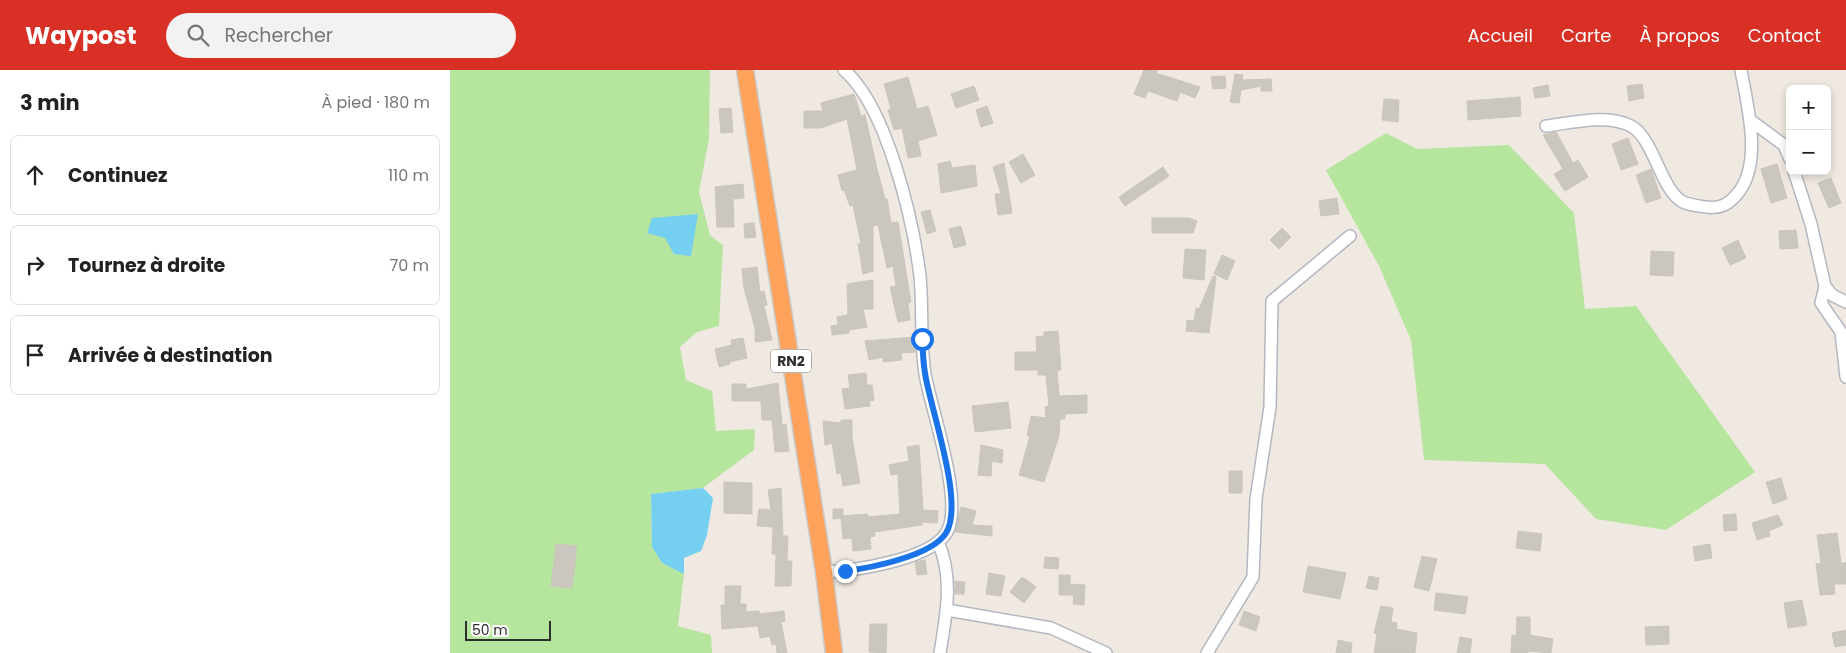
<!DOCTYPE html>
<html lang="fr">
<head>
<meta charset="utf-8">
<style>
	body { margin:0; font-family:Poppins,sans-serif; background:#f2f2f2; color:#222 }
	.controls { position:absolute; right:15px; top:15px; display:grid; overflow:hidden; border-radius:8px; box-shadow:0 2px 8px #0003 }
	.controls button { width:45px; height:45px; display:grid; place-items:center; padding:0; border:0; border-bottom:1px solid #e0e0e0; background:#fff; color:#222; font:25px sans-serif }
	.scale { position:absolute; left:15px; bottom:12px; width:86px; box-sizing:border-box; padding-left:5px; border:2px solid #2e2e2e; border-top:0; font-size:14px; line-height:18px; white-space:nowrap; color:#2e2e2e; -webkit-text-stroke:4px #fff; paint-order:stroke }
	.stop { position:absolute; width:15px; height:15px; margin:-11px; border:4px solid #1a73e8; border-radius:50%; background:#fff }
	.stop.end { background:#1a73e8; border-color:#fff; box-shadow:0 1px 5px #0008 }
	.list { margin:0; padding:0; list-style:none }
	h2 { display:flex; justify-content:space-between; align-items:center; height:65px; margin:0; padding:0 20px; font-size:21px }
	h2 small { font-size:16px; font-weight:400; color:#767676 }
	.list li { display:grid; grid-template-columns:32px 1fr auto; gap:15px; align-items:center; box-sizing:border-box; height:80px; margin:0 10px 10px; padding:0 10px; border:1px solid #e0e0e0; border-radius:8px }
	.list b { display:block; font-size:19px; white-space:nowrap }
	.list em { font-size:16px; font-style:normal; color:#767676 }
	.icon { flex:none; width:28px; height:28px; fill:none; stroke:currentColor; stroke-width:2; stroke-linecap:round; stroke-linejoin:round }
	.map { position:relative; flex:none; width:1396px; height:583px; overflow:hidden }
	header { display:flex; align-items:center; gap:30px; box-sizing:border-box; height:70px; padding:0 25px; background:#d93025; color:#fff }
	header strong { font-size:24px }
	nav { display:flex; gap:28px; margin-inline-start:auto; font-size:18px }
	.search { width:350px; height:45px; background:#f2f2f2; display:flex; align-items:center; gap:12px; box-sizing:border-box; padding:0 18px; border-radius:28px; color:#767676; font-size:19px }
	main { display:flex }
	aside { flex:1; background:#fff }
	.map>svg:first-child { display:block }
	.green { fill:#b6e59e }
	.water { fill:#75cff0 }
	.building { fill:#cbc7bf; stroke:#cbc5ba }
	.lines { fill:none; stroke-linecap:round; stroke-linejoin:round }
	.minor-casing { stroke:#b4b7c1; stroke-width:14 }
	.highway-casing { stroke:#c9c9c9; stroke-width:19 }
	.minor { stroke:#fff; stroke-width:11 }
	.highway { stroke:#ffa35c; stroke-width:16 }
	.route { stroke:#1a73e8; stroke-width:6 }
	.labels { text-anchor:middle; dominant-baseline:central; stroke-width:4; stroke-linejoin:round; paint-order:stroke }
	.shield { fill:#fff; stroke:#6d6d6d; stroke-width:1 }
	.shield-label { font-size:14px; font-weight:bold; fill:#2e2e2e }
</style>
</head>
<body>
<header>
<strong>Waypost</strong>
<div class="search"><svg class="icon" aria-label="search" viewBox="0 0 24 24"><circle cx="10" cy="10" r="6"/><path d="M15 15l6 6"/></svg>Rechercher</div>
<nav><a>Accueil</a><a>Carte</a><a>À propos</a><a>Contact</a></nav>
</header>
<main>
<aside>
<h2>3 min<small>À pied · 180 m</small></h2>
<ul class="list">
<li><svg class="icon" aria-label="ahead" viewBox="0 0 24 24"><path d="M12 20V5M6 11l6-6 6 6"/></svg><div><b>Continuez</b></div><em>110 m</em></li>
<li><svg class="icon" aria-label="right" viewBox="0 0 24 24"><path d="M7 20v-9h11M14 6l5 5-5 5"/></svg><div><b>Tournez à droite</b></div><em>70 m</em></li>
<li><svg class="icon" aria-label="arrive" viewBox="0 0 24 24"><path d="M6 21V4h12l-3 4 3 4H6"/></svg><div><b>Arrivée à destination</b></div></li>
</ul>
</aside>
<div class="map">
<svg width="1396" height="583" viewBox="0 0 1396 583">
	<rect width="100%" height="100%" fill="#efe9e1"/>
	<path class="green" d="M0,0H260L259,68L249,122L260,165L273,175L269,256L247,262L230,277L236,310L262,321L266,361L305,359L304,380L253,418L201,424L202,477L212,493L234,504L228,556L261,565L262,583H0Z
		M936,63L967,79L1059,75L1124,143L1135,239L1186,236L1305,402L1216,460L1146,449L1095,394L974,390L961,270L929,196L876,100Z"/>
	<path class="water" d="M248,144L241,186L224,184L215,168L197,163L202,148Z
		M253,418L263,428L257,465L251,481L234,488V504L212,493L202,477L201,424Z"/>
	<path class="building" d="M694,0H708L706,3L750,17L745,28L730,22L727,31L698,21L695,28L684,24Z
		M785,4L793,5L792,10L821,9L822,21H811V16L791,20L789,33L780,32Z
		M775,6L776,18L763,19L761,7Z
		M458,7L467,39L478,36L487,65L468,71L471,86L458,88L452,58L444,60L438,40L441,39L434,14Z
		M1192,14L1194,28L1179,31L1177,16Z
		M1098,15L1100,26L1085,28L1083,18Z
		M524,16L529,30L506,38L501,24Z
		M404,24L411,46L415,45L427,99L435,129H437L441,153L448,152L461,232L458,233L460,250L448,252L440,217L446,216L443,196L437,198L428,155L423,156V201L413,204L408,174L411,173L403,135L400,136L394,120L392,121L388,105L407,100L397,49L371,58H354V41H373L371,33Z
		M1070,27L1071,46L1018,50L1017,31Z
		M934,29L949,30L948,52L932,50Z
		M537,36L543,53L531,57L526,40Z
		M281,38L283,62L271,63L269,39Z
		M1106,62L1123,93L1128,90L1138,107L1115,121L1104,104L1113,99L1093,65Z
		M1178,68L1188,94L1171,100L1162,74Z
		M573,84L585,105L571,113L559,92Z
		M500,91L502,98L525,95L527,116L491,123L488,94Z
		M554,93L562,143L548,145L545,124H551L543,97Z
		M1327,94L1337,128L1321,133L1311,99Z
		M713,97L719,106L675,136L669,127Z
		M1201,99L1211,128L1196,133L1186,105Z
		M1381,108L1391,133L1379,138L1368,113Z
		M293,114L294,128L283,129L284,157H267L265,117Z
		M887,128L889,144L871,146L869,131Z
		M480,140L486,161L477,164L471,142Z
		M702,148H739L747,151L743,163H702Z
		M304,153L306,167L295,168L294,154Z
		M511,156L516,175L504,178L499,159Z
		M832,158L841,167L829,179L820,170Z
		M1346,160L1348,178L1330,179L1329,161Z
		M1288,170L1296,188L1280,195L1272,178Z
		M735,179L756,180L754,210L733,208Z
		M1201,181L1224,182L1223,206L1200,205Z
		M772,185L785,191L777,210L764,204Z
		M307,197L310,222L314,221L317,235L314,236L322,270L305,272V258L294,218L292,199Z
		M763,206L766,207L759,263L736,261L737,250L744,251L746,238L749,239Z
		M423,210V239H413L417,257L399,260V263L382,265L381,256L388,255L387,247L398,245L397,214Z
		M608,261L611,300H607L609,326L637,325V343L615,344V349H610L609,366L594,412L569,405L580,366H577L581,346L596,348L595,337L599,336L596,305H588V300H565V282H587L586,267L594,266V262Z
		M464,267L465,282L451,283L452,290L433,292V287L419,290L415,271Z
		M293,268L297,288L279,292L280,294L269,297L265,279L282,275L281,270Z
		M416,303L417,315H422L424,330L419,331L420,336L395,339L392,319L400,318L398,305Z
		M328,313L332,355L336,354L339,381L325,382L322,350H312L311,331H282V314H296V319Z
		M558,332L561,358L525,362L522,336Z
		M391,350H402V368L410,413L393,416L391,403L387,404L382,373L375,375L373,351L391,353Z
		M469,375L473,440L488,441L487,453L472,452V455L424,462L425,466L420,467L421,479L403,481L402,468L393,469L391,448L383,449V439H393V446L417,444L418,447L450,444L448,404L441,405L439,395L459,391L457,377Z
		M531,375L553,380L552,393L542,391L541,406L528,405Z
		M779,401H792V423H779Z
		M1331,408L1337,429L1323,434L1316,412Z
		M274,412L302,413V444L274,443Z
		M331,418L333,466H338L337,491H342L341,516H325L326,484H322L323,457L307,456L309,439L321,440L318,420Z
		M511,437L526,441L522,455L542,456V466L505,462Z
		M1286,444L1287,460L1274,461L1273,445Z
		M1328,445L1333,455L1319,461L1320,466L1307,470L1302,453Z
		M1068,461L1092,464L1090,481L1066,478Z
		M1387,463L1391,493H1396V514H1384L1385,524L1370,525L1366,494L1371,493L1367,465Z
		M106,474L127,476L122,518L101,516Z
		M1260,474L1262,488L1245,491L1243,477Z
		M972,486L987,489L979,521L964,517Z
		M595,487L609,488L608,499L594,498Z
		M475,490L477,504L467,505L465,492Z
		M858,496L896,503L890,529L853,522Z
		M539,503L555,506L551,526L536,524Z
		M609,505H620V514L635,515L634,535L623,534L624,525H609Z
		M919,506L929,508L927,520L916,518Z
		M571,508H574L586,517L574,533L560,522Z
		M505,511L515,512L514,524H505Z
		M275,516H291L290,534H296V542L309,541V544L334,541L335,551L331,552L337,583H327L326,574L322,575L320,566L310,568L308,556L272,559L271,535H275Z
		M986,523L1018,527L1015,544L984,540Z
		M1352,530L1357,555L1338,558L1334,533Z
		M931,536L943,538L941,552L947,553L946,559L967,563L965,583H924L927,564L924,563Z
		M794,541L810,547L806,561L789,555Z
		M1067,547H1080V565L1103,569L1101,583L1078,581V583H1061L1062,565L1066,566Z
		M420,554H437L436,583L419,582Z
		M1219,556V574L1196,575L1195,557Z
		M1396,560V575L1385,577L1382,563Z
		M1010,567L1022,569L1020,583H1007Z
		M888,570L902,573L901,583H886Z"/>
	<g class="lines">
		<g class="minor-casing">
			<path id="minor" d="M1300,50L1334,75L1340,89
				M1096,56C1121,53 1155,44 1179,55C1204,66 1210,120 1233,132C1239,135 1249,136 1256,137C1271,139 1279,134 1288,123C1313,92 1297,35 1291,0
				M1344,101L1361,154L1375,216L1382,225L1396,232
				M1375,216L1371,233L1391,262L1396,307
				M488,472C504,508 496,545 490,583
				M374,502C403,501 481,490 497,462C514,431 481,339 475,304C470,271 473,238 470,206C463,150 437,37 394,0
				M497,540L601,558L656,583
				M757,583L803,507L806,429L820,337L822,231L900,166"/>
		</g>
		<g class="highway-casing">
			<path id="highway" d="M295,0L374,502L384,583"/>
		</g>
		<use href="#minor" class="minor"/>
		<use href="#highway" class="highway"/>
	</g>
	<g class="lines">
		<path class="route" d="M395,501C420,498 482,486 496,463C515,433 480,338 475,303C473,292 473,280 472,269"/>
	</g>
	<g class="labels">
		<rect class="shield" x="321" y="279.5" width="40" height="23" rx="4"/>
		<g class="shield-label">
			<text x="341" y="291">RN2</text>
		</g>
	</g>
</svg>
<div class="controls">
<button>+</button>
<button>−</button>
</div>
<div class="scale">50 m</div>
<div class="stop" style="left:472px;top:269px"></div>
<div class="stop end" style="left:395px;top:501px"></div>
</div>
</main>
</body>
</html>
